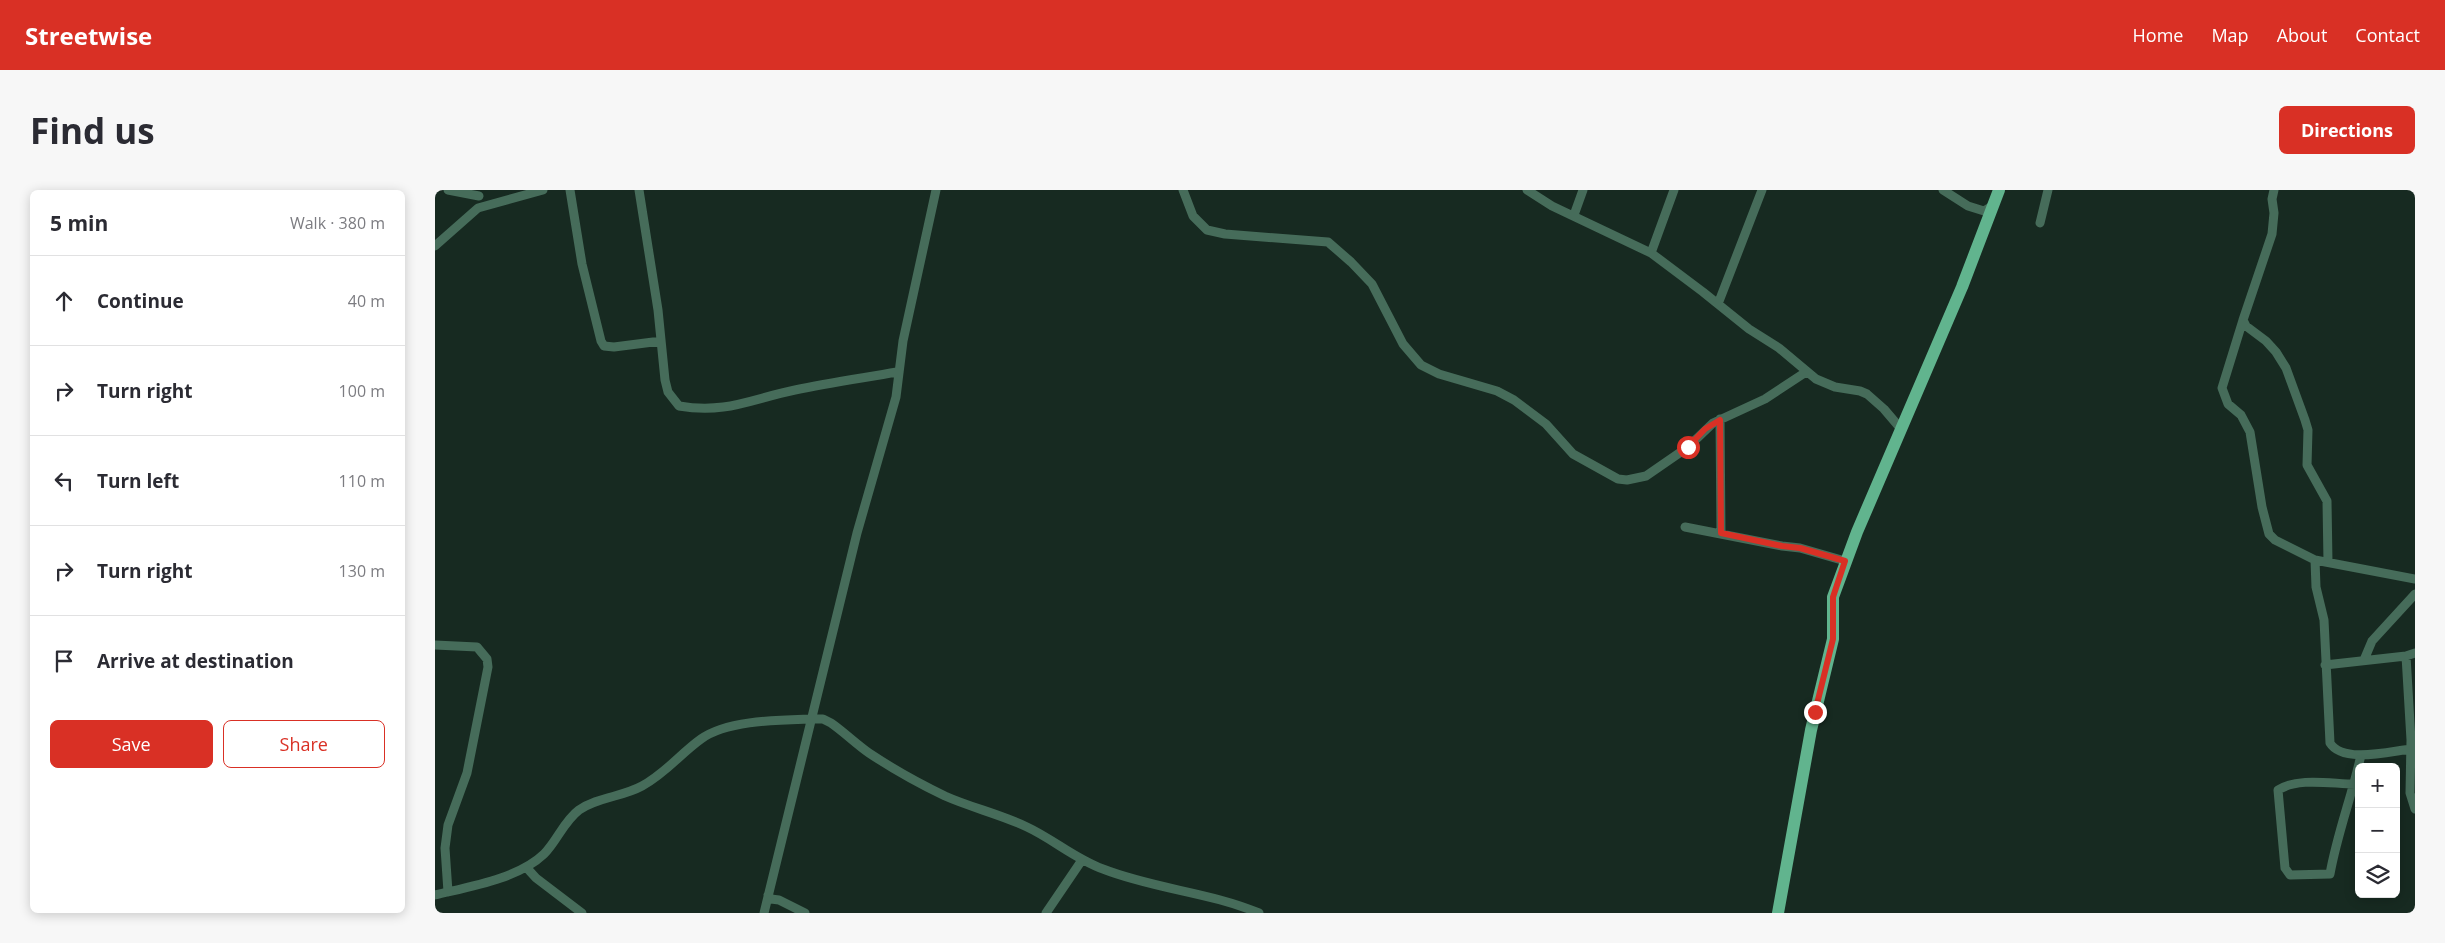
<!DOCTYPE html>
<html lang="en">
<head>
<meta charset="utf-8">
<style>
	body { margin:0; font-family:"Open Sans",sans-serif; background:#f7f7f7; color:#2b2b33 }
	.controls { position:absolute; right:15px; bottom:15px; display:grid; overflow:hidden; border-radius:8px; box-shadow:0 2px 12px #0003 }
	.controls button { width:45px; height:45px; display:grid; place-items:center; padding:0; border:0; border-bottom:1px solid #e1e1e2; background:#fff; color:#2b2b33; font:25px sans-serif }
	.stop { position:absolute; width:15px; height:15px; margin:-11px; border:4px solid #d93025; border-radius:50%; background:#fff }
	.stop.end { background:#d93025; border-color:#fff; box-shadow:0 1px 5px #0008 }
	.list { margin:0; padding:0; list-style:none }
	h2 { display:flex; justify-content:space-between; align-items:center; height:65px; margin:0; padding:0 20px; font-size:21px }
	h2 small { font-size:16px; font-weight:400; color:#7c7c81 }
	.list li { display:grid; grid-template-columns:32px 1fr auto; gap:15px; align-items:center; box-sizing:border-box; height:90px; padding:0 20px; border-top:1px solid #e1e1e2 }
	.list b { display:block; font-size:19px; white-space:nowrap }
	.list em { font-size:16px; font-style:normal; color:#7c7c81 }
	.actions { display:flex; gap:10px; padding:15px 20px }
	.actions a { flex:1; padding:11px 0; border:1px solid #d93025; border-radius:8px; text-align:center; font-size:18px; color:#d93025 }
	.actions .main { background:#d93025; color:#fff }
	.icon { flex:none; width:28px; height:28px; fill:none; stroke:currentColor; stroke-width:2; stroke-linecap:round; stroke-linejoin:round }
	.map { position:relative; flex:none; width:1980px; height:723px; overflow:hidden; border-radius:8px }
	header { display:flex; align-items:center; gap:30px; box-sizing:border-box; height:70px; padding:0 25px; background:#d93025; color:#fff }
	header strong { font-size:24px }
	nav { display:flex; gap:28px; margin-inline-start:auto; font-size:18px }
	.intro { display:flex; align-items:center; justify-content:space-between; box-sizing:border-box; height:120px; padding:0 30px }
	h1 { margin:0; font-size:35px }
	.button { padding:12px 22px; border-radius:8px; background:#d93025; color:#fff; font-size:18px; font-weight:700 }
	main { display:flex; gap:30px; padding:0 30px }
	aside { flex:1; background:#fff; border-radius:8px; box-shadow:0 2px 12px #0003 }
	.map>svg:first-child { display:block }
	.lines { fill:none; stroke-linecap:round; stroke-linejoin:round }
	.minor { stroke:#466c5a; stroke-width:9 }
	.primary { stroke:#61b48e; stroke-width:12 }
	.route { stroke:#d93025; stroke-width:6 }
</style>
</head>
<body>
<header>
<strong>Streetwise</strong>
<nav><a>Home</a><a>Map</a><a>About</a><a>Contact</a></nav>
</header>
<div class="intro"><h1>Find us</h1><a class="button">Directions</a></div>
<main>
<aside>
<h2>5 min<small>Walk · 380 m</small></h2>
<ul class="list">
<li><svg class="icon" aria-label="ahead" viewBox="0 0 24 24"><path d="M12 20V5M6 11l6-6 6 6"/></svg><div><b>Continue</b></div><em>40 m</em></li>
<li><svg class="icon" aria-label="right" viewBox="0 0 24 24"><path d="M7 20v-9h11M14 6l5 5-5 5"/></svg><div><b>Turn right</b></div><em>100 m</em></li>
<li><svg class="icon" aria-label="left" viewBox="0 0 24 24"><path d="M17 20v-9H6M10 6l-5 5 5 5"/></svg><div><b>Turn left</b></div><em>110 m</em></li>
<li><svg class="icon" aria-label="right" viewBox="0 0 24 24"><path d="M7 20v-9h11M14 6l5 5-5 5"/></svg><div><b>Turn right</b></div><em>130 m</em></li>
<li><svg class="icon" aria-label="arrive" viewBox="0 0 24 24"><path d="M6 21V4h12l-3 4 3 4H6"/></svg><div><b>Arrive at destination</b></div></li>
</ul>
<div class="actions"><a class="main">Save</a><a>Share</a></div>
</aside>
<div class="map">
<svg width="1980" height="723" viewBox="0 0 1980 723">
	<rect width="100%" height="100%" fill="#172a21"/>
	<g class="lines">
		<path class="minor" d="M13,0L44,6
			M135,0L147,74L166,151L169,156L179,157L226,151
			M204,0L223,120L230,190L233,202L244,216C291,224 316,209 360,200C394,193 428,188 462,182
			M748,0L758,26L772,40L790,44L893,52L916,72L937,94L968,154L986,175L1004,184L1062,201L1079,210L1111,234L1138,264L1183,289L1192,290L1211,286L1253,257L1278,233L1330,209L1371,182
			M1092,0L1117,16L1216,63L1268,102L1314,139L1344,158L1381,189L1400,197L1425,201L1432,204L1449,219L1466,239
			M1508,0L1533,16L1549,21L1557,16
			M1839,0L1837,9L1839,23L1837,44L1808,130L1811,136L1831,151L1841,162L1851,178L1870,230L1873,240L1872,275L1892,311L1893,372
			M1139,25L1148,0
			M1605,33L1613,0
			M0,56L43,18L108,0
			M1216,63L1239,0
			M1283,114L1327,0
			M1808,130L1787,198L1793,214L1806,225L1815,242L1827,317L1834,344L1840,350L1880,370L1980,389
			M1285,229L1286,343
			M1250,337L1347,356L1365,358L1410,371
			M1880,370L1881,397L1889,430L1895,553C1908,574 1956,561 1976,559
			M0,455L42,457L52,469L53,477L32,583L13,635L10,658L13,702
			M1971,466L1976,550L1975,603L1980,619
			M1929,470L1937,451L1980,404
			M1890,475L1971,466L1980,463
			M1920,594C1897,594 1863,587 1843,600L1850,678L1855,685L1895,684C1902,644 1917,606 1926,565
			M91,677L101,688L147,723
			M0,705C33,697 83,689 109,664C122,651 129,631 144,620C163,607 187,607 207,596C231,583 245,564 266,549C292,530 345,530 376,529H388L396,533C409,542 421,554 434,563C458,579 485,594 510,606C537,618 565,624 592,637C618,649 640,669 668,679C719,699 774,702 824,723
			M333,705L336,709L344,710L370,723
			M329,723L422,343L461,207L468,151L501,0
			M611,723L647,670"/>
		<path class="primary" d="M1343,723L1376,540L1398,449V407L1422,342L1527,97L1564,0"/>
	</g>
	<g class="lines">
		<path class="route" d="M1253,257L1270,239L1285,230L1286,343L1347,356L1365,358L1410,371L1398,407V449L1380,522"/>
	</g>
</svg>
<div class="controls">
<button>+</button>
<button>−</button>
<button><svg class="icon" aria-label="layers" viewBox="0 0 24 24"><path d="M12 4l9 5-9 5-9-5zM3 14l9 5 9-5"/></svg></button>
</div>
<div class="stop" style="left:1253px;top:257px"></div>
<div class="stop end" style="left:1380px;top:522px"></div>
</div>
</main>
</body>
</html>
